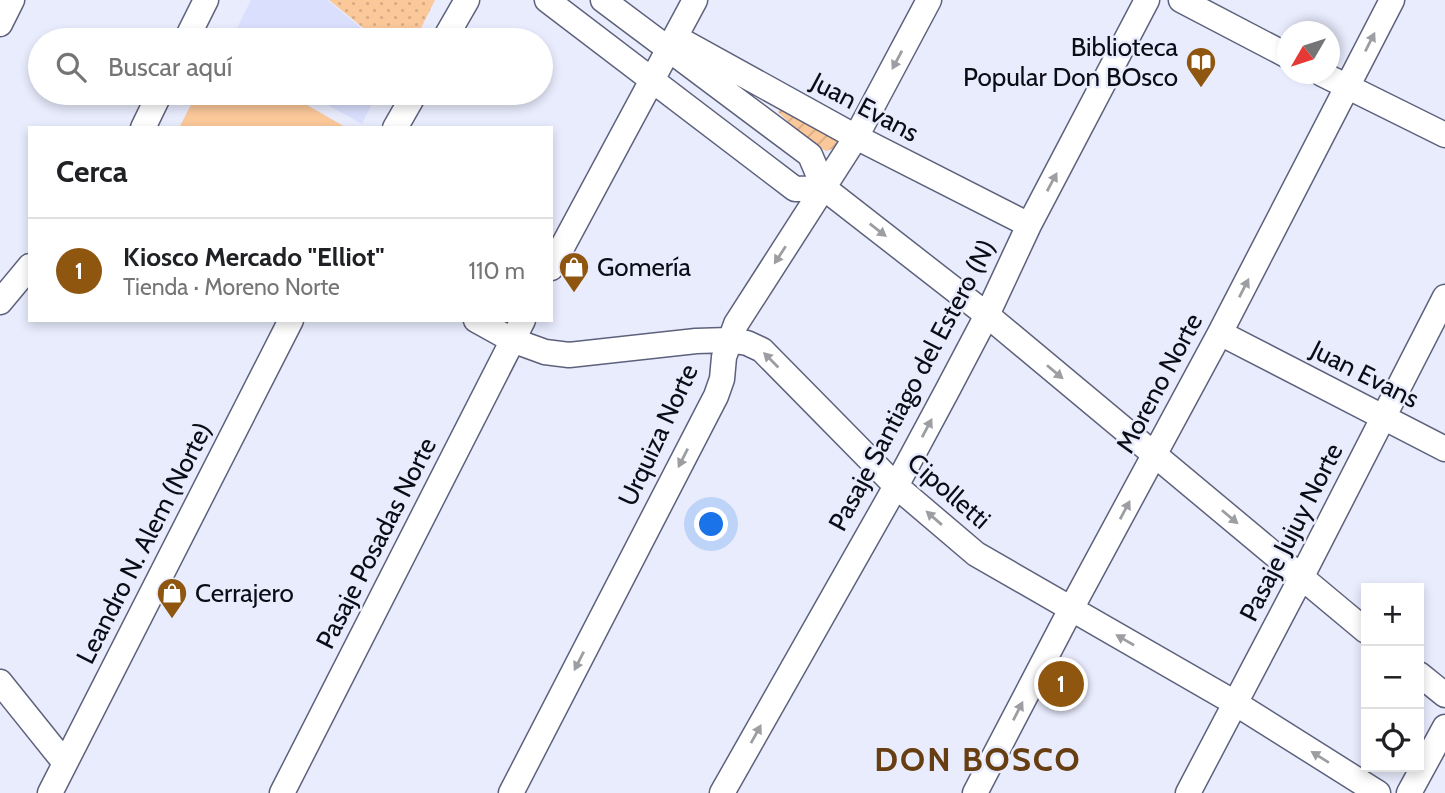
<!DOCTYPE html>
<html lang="es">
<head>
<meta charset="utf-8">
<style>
	body { margin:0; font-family:Cabin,sans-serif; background:#f6f6f6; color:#202124 }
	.controls { position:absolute; right:21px; bottom:21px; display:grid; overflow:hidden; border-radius:0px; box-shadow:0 4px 10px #0003 }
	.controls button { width:63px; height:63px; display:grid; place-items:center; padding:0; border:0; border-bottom:2px solid #e0e0e0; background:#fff; color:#202124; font:35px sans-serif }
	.compass { position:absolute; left:1277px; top:21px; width:63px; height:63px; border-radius:50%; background:#fff; box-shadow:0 4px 10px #0003; rotate:231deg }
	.you { position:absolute; left:712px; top:525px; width:24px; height:24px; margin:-18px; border:5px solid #fff; border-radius:50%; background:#1a73e8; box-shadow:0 0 0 10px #1a73e833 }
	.badge { display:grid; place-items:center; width:46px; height:46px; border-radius:50%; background:#8f5610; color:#fff; font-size:23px; font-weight:700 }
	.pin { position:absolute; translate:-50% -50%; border:4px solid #fff; box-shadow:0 2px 7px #0006 }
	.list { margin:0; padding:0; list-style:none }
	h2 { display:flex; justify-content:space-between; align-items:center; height:91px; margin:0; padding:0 28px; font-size:30px }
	h2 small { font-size:23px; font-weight:400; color:#757577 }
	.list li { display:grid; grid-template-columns:46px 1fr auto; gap:21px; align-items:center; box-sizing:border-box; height:105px; padding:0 28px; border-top:2px solid #e0e0e0 }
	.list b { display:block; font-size:26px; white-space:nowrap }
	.list p { margin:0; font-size:23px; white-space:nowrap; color:#757577 }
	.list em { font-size:23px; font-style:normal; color:#757577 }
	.icon { flex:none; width:38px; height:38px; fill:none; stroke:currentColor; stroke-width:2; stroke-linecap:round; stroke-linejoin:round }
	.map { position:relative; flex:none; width:1445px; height:793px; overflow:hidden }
	.search { position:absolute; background:#fff; box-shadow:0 4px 10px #0003; left:28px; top:28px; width:525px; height:77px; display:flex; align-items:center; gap:18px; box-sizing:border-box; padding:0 24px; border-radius:38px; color:#757577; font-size:26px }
	.panel { position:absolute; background:#fff; box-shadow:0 4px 10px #0003; left:28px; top:126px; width:525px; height:196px; border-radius:0px }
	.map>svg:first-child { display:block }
	.built { fill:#d9dffd }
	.park { fill:url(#park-dots) }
	.garden { fill:url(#garden-furrows) }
	.pitch { fill:#fbc89a }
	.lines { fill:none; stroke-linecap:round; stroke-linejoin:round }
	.minor-casing { stroke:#5d617b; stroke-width:27 }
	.minor { stroke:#fff; stroke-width:24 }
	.oneway { fill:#9d9ea2 }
	.labels { text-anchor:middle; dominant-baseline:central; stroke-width:5; stroke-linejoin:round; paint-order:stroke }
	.poi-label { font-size:26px; fill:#0b0c16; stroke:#e8ecfd; text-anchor:start }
	.street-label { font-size:26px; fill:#0b0c16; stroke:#e8ecfd }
	.district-label { font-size:33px; font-weight:bold; letter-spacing:2px; fill:#663e11; stroke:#e8ecfd }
</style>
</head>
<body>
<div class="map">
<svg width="1445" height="793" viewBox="0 0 1445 793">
	<defs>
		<pattern id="park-dots" width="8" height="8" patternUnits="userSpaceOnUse" patternTransform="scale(1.75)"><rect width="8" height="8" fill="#fbc89a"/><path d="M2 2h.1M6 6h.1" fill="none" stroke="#d6ab84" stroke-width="1.8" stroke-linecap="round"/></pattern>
		<pattern id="garden-furrows" width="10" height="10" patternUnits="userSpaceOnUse" patternTransform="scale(1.75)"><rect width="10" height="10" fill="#fbc89a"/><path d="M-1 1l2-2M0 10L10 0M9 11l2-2" fill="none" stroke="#d6ab84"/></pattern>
	</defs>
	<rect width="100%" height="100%" fill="#e8ecfd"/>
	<path class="built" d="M251,0H327L376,40H231Z
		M306,93H377L362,124Z"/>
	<path class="park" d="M329,0H435L415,40H378Z"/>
	<path class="garden" d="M780,109L833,135L837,141L835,148L826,151L811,143L778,112Z"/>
	<path class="pitch" d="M197,93H286L347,128H179Z"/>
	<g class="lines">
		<g class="minor-casing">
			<path id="minor" d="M547,0L795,189L824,188
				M603,0L810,155L824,188L987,315L1366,631
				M1181,0L1288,56
				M0,24L12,0
				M675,37L856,137L1029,225
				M186,40L206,0
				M444,40L467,0
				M1322,74L1445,135
				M143,128L160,93
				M395,128L415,93
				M551,268L695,0
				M0,302L30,266
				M476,320L512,340L545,352L569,355L696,341L729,340L747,343L762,350L896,486L976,554L1235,703L1378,793
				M1220,333L1445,449
				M1419,674L1445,695
				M0,682L65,763
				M50,793L291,320
				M282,793L523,320
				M511,793L716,396L722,379L724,357L736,324L856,137L929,0
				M722,793L896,486L947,391L987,315L1029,225L1147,0
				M975,793L1071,609L1220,333L1392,0
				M1188,793L1301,578L1445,297
				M1409,793L1445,727"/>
		</g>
		<use href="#minor" class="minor"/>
	</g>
	<defs><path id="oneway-solid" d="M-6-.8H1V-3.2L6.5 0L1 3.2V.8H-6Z" transform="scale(1.75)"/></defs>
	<g class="oneway">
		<use href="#oneway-solid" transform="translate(1370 42) rotate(-63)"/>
		<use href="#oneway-solid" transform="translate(897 60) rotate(118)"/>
		<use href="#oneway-solid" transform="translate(1052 182) rotate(-62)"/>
		<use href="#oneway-solid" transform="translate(878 230) rotate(38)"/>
		<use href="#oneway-solid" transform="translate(780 255) rotate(123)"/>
		<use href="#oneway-solid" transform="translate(1244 288) rotate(-63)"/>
		<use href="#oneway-solid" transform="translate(771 360) rotate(-135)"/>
		<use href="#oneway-solid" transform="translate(1055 372) rotate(40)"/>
		<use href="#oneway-solid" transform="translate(927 428) rotate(-62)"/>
		<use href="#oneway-solid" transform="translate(683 458) rotate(117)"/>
		<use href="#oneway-solid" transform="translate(1125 510) rotate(-62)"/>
		<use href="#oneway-solid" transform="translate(1230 517) rotate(40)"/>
		<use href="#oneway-solid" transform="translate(934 518) rotate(-139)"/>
		<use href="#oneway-solid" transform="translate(1125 640) rotate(-150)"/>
		<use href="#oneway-solid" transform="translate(579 661) rotate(117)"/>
		<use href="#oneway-solid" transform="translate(1018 711) rotate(-63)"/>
		<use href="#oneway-solid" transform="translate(756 734) rotate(-61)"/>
		<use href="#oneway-solid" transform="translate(1320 757) rotate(-148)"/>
	</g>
	<defs>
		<g id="library-pin" transform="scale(1.575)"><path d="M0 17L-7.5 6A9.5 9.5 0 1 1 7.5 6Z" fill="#8f5610" stroke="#e8ecfd"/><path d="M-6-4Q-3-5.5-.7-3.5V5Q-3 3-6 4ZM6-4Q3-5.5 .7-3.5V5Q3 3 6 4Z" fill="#fff"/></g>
		<g id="shop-pin" transform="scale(1.575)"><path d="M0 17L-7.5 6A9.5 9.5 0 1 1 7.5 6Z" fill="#8f5610" stroke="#e8ecfd"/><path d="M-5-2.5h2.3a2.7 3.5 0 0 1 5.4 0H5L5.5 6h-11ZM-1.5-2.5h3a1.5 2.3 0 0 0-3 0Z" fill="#fff"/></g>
	</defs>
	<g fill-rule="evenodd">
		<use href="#library-pin" x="1201" y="62"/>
		<use href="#shop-pin" x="574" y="267"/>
		<use href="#shop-pin" x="172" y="593"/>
	</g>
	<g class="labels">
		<g class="poi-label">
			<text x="1178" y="47" text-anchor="end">Biblioteca<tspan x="1178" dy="30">Popular Don BOsco</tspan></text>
			<text x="597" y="267">Gomería</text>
			<text x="195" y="593">Cerrajero</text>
		</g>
		<g class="street-label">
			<text transform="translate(865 107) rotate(28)">Juan Evans</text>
			<text transform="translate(1365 374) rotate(27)">Juan Evans</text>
			<text transform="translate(1159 383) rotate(-62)">Moreno Norte</text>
			<text transform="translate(912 385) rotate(-62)">Pasaje Santiago del Estero (N)</text>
			<text transform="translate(658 435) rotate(-65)">Urquiza Norte</text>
			<text transform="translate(949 491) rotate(41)">Cipolletti</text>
			<text transform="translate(1291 532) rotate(-63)">Pasaje Jujuy Norte</text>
			<text transform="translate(144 543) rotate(-63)">Leandro N. Alem (Norte)</text>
			<text transform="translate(376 543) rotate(-63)">Pasaje Posadas Norte</text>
		</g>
		<g class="district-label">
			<text x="978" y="759">DON BOSCO</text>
		</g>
	</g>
</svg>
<div class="controls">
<button>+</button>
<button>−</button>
<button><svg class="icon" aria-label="locate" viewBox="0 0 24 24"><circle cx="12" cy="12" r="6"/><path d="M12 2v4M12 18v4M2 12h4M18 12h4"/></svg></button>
</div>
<svg class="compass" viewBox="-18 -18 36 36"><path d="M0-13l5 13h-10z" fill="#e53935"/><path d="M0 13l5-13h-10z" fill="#757577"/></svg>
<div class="you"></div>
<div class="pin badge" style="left:1061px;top:684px">1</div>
<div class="search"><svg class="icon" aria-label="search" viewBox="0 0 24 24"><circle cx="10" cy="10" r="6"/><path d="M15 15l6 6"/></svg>Buscar aquí</div>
<section class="panel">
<h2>Cerca<small></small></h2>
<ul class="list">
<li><span class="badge">1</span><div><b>Kiosco Mercado &quot;Elliot&quot;</b><p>Tienda · Moreno Norte</p></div><em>110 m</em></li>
</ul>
</section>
</div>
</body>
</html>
